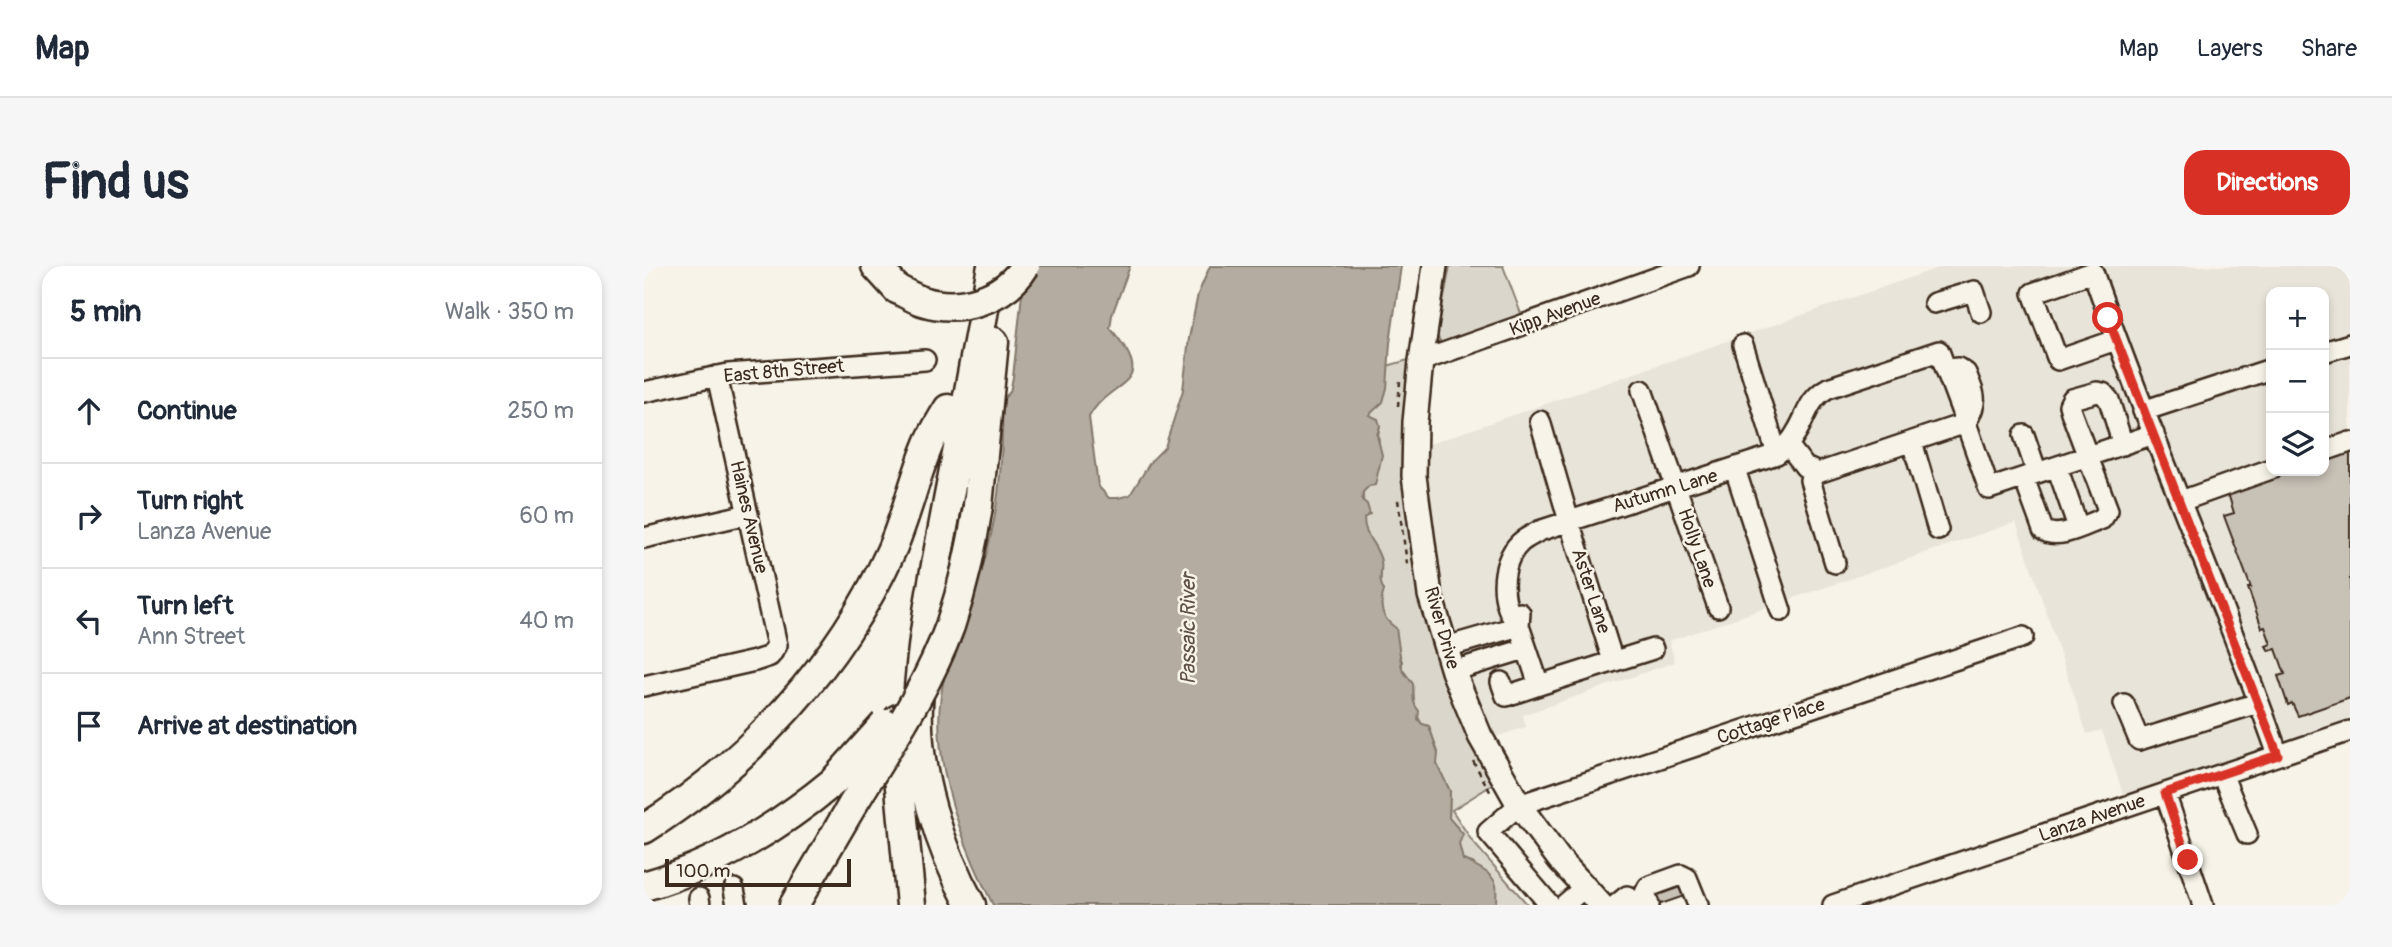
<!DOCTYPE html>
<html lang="en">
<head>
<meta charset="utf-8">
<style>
	body { margin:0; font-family:Pangolin,sans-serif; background:#f6f6f7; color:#1f2937 }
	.controls { position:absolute; right:21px; top:21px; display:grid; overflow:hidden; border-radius:14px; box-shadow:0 4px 10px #0003 }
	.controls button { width:63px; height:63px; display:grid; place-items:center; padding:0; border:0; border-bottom:2px solid #e0e1e3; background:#fff; color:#1f2937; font:35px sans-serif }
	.scale { position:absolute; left:21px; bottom:18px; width:186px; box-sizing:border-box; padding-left:7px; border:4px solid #3b2a1e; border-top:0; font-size:19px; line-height:24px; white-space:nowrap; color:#3b2a1e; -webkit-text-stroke:5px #f7f3e8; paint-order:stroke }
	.stop { position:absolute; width:21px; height:21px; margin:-16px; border:5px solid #d93025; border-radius:50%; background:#fff }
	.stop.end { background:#d93025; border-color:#fff; box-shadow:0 2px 7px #0008 }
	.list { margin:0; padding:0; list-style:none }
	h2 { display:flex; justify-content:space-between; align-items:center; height:91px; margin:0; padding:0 28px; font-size:30px }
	h2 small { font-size:23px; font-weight:400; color:#747a83 }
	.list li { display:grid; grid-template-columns:46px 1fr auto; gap:21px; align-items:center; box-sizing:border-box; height:105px; padding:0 28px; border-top:2px solid #e0e1e3 }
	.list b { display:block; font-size:26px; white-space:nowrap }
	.list p { margin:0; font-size:23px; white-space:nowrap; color:#747a83 }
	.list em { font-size:23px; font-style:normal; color:#747a83 }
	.icon { flex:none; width:38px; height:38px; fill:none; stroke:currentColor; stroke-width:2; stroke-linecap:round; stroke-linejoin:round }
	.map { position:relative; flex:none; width:1706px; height:639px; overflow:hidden; border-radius:21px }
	header { display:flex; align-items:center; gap:42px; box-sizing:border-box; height:98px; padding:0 35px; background:#fff; border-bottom:2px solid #e0e1e3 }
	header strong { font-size:33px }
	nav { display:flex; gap:38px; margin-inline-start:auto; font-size:24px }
	.intro { display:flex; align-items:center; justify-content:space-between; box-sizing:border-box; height:168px; padding:0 42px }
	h1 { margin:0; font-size:49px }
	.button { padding:18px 32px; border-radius:21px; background:#d93025; color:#fff; font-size:24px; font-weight:700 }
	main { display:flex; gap:42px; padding:0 42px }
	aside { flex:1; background:#fff; border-radius:21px; box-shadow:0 4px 10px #0003 }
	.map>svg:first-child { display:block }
	.built { fill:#e9e4d9; fill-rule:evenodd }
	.green { fill:#dbd6cb; stroke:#8b8074; stroke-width:2 }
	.water { fill:#b4aca0; stroke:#84786c; stroke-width:2 }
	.building { fill:#c8c1b6; stroke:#3b2a1e; stroke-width:2 }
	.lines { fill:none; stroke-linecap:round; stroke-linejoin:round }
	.minor-casing { stroke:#3b2a1e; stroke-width:24 }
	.major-casing { stroke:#3b2a1e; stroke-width:28 }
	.highway-casing { stroke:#3b2a1e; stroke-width:33 }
	.path { stroke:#3b2a1e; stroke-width:2.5; stroke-dasharray:5 5; stroke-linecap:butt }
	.minor { stroke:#f7f3e8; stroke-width:19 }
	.major { stroke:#f7f3e8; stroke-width:23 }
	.highway { stroke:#f7f3e8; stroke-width:28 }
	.highway-bridge-casing { stroke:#3b2a1e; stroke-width:33; stroke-linecap:butt }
	.highway-bridge { stroke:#f7f3e8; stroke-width:28 }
	.route { stroke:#d93025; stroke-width:9 }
	.labels { text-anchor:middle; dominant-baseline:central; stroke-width:5; stroke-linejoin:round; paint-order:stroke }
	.street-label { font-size:19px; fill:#3b2a1e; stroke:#f7f3e8 }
	.water-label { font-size:21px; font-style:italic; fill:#5f5145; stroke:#f7f3e8 }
</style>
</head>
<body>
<header>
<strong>Map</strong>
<nav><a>Map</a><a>Layers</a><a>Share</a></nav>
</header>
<div class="intro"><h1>Find us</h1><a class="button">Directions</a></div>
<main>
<aside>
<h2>5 min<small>Walk · 350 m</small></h2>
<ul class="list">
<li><svg class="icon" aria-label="ahead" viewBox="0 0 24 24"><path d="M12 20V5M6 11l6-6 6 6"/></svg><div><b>Continue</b></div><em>250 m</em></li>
<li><svg class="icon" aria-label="right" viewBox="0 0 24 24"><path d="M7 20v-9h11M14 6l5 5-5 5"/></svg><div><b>Turn right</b><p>Lanza Avenue</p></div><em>60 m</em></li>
<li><svg class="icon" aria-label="left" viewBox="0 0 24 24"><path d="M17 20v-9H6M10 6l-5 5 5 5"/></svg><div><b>Turn left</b><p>Ann Street</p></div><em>40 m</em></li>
<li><svg class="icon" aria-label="arrive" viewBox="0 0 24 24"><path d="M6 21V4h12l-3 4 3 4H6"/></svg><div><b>Arrive at destination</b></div></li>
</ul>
</aside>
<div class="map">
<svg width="1706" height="639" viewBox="0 0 1706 639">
	<rect width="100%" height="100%" fill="#f7f3e8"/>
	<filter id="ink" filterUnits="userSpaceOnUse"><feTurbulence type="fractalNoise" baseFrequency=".0143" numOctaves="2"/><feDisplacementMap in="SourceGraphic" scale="14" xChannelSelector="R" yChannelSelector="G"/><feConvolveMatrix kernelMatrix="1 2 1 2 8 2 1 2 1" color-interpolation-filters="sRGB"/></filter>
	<g filter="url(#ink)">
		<path class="built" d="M1300,0H1706V465L1483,540L1458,464L1443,468L1372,256L1025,375L1031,396L879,449L882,461L842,474L803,378L771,183ZM1627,26H1680V205H1627Z"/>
		<path class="green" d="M806,0H859L879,53L799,79L796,77L793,68Z
			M778,90L770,210L786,329L859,512L808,544L828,575L884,639H855L852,637L851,625L829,597L819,594L805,552L806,525L792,498L794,486L785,460L778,458C769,445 770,432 769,418L758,403V395L738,345L736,337L740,324L736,319L737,307L729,279L720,266L719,226C726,219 736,188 735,177C735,169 733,168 736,160L724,149L743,122V100Z"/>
		<path class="water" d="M381,0H486L468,49L466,62C518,122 466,111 445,151L454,220L465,232H474L486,229L507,195L521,181L539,124L545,72L554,28L566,0H757L746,77L743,122L739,136L725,149L734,153L736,160L733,169L738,189L731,219L725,220L719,226L718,234L723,238L726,248L720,252C720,272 733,277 737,295C739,306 733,314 740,324C735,340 737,352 752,362L758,403L769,418C770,428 767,437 775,445L774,453L778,458L785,460L794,487L793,498L806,525L805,552L819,568L815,578L819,594C830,598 849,607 852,619C853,623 852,632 852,637L855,639H349C316,573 281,483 301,409C318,363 336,317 347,269C357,225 359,180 358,134L366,126L369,111Z"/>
		<path class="building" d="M1706,182V432L1654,450L1648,437L1644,439L1634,410L1641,408L1632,383L1625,385L1622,380L1627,378L1621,361L1618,362L1604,322H1607L1580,250L1590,247L1583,224L1637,205H1680V191Z
			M1037,614L1043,629L1014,639L1006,627Z"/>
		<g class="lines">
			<g class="minor-casing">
				<path id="minor" d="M1290,37L1330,25L1337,46
					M1472,74L1414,94L1389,27L1449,6C1505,169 1577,326 1634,489
					M1099,79L1133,188
					M1680,86L1706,78
					M777,95L1045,0
					M1302,103L1314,102L1322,107C1331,131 1335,133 1322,157L1345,223L1510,168
					M998,124L1074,341
					M0,126L84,108L281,94
					M1499,145L1627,103
					M896,155L925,255L969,395
					M1380,169L1393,207
					M1268,176L1294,264
					M1680,185L1706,176
					M1413,201L1434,261
					M1091,203L1137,345
					M1169,205L1166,214L1191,297
					M1380,212L1399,264C1414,275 1443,258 1458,253L1464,244L1427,146L1425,139L1428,133L1453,126L1459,127L1465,134L1479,179
					M1537,235L1627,203
					M0,272L104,248
					M876,347L875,360L895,419L1009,383
					M875,360C855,340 855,297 876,277C881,272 889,269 895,265L1133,188C1141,182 1147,176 1152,167C1163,150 1164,133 1184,122L1295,85L1322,157L1174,207L1161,201L1144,179
					M802,381L875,360
					M809,405L881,383
					M857,416L862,430L895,419
					M0,420L111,395L126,390L133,379L73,110
					M1480,438L1495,474L1614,437
					M1578,508L1603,568
					M1521,527L1559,639
					M90,623L93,639
					M55,632L56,639
					M906,639L844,566L875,539L1379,371
					M920,639L941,621
					M972,639L983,630L994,639
					M1005,639L1001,627L1004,621L1037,609L1043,612L1054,639
					M1189,639L1706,465"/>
			</g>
			<g class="major-casing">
				<path id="major" d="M791,0L777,95L771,156L770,210L786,329L809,405L836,470L875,539L915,593L957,639"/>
			</g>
			<g class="highway-casing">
				<path id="highway" d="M232,0L253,23
					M334,240L350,76
					M254,453V500L267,639
					M0,563C104,498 196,398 247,285C262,251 270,214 284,180C289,167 297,155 304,143
					M0,620C71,600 132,563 189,516
					M150,639L209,538
					M327,639C296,583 271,505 274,440C277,371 291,304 304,235C319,157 334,78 348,0"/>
			</g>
			<path class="path" d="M754,140L756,115
				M754,234L764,304
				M829,495L848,529"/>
			<use href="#minor" class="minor"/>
			<use href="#major" class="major"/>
			<use href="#highway" class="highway"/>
			<g class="highway-bridge-casing">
				<path id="highway-bridge" d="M253,23C261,27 269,32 278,35C315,47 360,34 381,0
					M189,516L241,458
					M209,538C244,480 283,423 306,360C319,321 328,281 334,240"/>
			</g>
			<use href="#highway-bridge" class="highway-bridge"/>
		</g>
	</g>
	<g class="lines" filter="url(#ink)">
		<path class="route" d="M1464,52L1634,489L1521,527L1544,594"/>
	</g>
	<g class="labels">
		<g class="street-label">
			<text transform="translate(911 48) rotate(-20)">Kipp Avenue</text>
			<text transform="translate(140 105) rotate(-5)">East 8th Street</text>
			<text transform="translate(1021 225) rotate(-17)">Autumn Lane</text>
			<text transform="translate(105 251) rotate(77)">Haines Avenue</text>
			<text transform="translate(1053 282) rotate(71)">Holly Lane</text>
			<text transform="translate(947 325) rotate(72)">Aster Lane</text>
			<text transform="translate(798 362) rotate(74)">River Drive</text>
			<text transform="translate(1127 455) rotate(-18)">Cottage Place</text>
			<text transform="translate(1448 552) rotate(-19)">Lanza Avenue</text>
		</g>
		<g class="water-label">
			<text transform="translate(544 363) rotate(-90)">Passaic River</text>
		</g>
	</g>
</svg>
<div class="controls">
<button>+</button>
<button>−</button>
<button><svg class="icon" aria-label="layers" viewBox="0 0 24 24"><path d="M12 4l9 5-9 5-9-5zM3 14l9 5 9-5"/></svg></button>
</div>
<div class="scale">100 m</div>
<div class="stop" style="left:1464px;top:52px"></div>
<div class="stop end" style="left:1544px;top:594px"></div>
</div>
</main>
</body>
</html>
